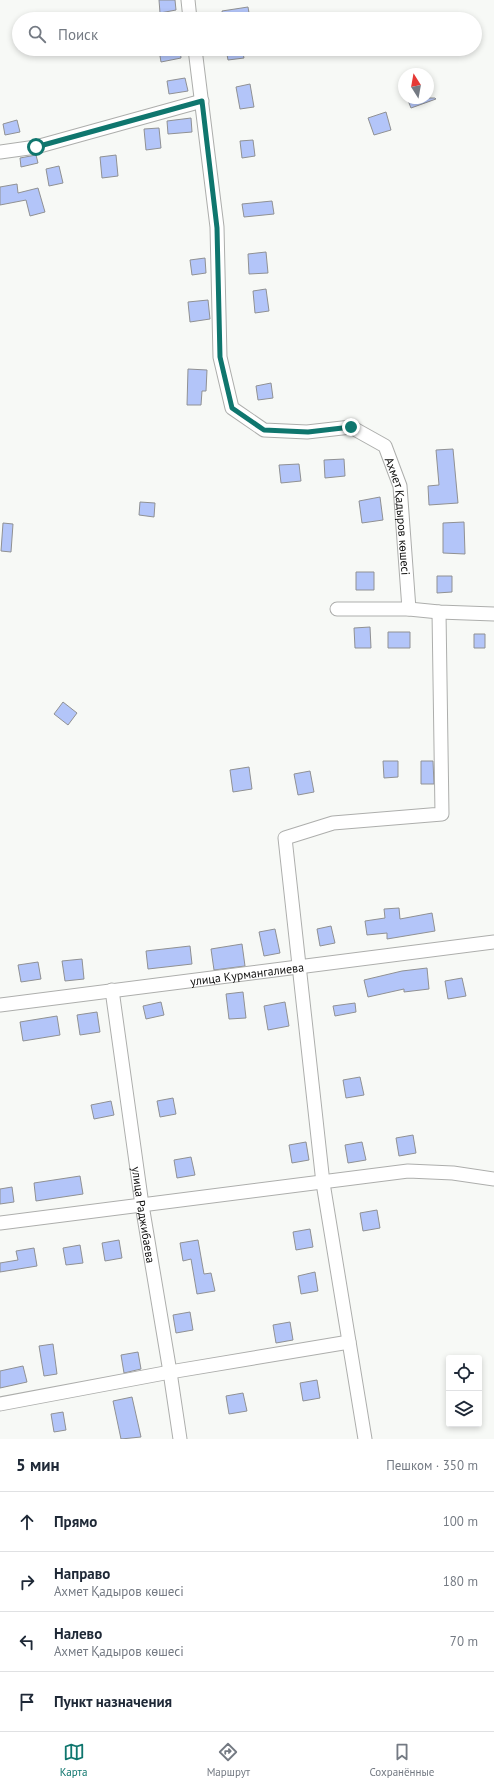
<!DOCTYPE html>
<html lang="ru">
<head>
<meta charset="utf-8">
<style>
	body { margin:0; font-family:"PT Sans",sans-serif; background:#f6f6f7; color:#1f2937 }
	.controls { position:absolute; right:12px; bottom:12px; display:grid; overflow:hidden; border-radius:4px; box-shadow:0 2px 6px #0003 }
	.controls button { width:36px; height:36px; display:grid; place-items:center; padding:0; border:0; border-bottom:1px solid #e0e1e3; background:#fff; color:#1f2937; font:20px sans-serif }
	.compass { position:absolute; left:398px; top:68px; width:36px; height:36px; border-radius:50%; background:#fff; box-shadow:0 2px 6px #0003; rotate:349deg }
	.stop { position:absolute; width:12px; height:12px; margin:-9px; border:3px solid #0f766e; border-radius:50%; background:#fff }
	.stop.end { background:#0f766e; border-color:#fff; box-shadow:0 1px 4px #0008 }
	.list { margin:0; padding:0; list-style:none }
	h2 { display:flex; justify-content:space-between; align-items:center; height:52px; margin:0; padding:0 16px; font-size:17px }
	h2 small { font-size:13px; font-weight:400; color:#747a83 }
	.list li { display:grid; grid-template-columns:26px 1fr auto; gap:12px; align-items:center; box-sizing:border-box; height:60px; padding:0 16px; border-top:1px solid #e0e1e3 }
	.list b { display:block; font-size:15px; white-space:nowrap }
	.list p { margin:0; font-size:13px; white-space:nowrap; color:#747a83 }
	.list em { font-size:13px; font-style:normal; color:#747a83 }
	.icon { flex:none; width:22px; height:22px; fill:none; stroke:currentColor; stroke-width:2; stroke-linecap:round; stroke-linejoin:round }
	.map { position:relative; flex:none; width:494px; height:1439px; overflow:hidden }
	.search { position:absolute; background:#fff; box-shadow:0 2px 6px #0003; left:12px; right:12px; top:12px; height:44px; display:flex; align-items:center; gap:10px; box-sizing:border-box; padding:0 14px; border-radius:22px; color:#747a83; font-size:15px }
	.sheet { height:292px; background:#fff }
	nav { display:flex; justify-content:space-around; align-items:center; box-sizing:border-box; height:56px; border-top:1px solid #e0e1e3; background:#fff; font-size:11px; color:#747a83 }
	nav a { display:grid; justify-items:center; gap:2px }
	nav .on { color:#0f766e }
	.map>svg:first-child { display:block }
	.building { fill:#b3c5f9; stroke:#909193 }
	.lines { fill:none; stroke-linecap:round; stroke-linejoin:round }
	.minor-casing { stroke:#adaeac; stroke-width:15 }
	.minor { stroke:#fff; stroke-width:13 }
	.route { stroke:#0f766e; stroke-width:5 }
	.labels { text-anchor:middle; dominant-baseline:central; stroke-width:4; stroke-linejoin:round; paint-order:stroke }
	.street-label { font-size:12px; fill:#10100f; stroke:#fff }
</style>
</head>
<body>
<div class="map">
<svg width="494" height="1439" viewBox="0 0 494 1439">
	<rect width="100%" height="100%" fill="#f7f9f6"/>
	<path class="building" d="M159,0H175L176,10L160,13Z
		M248,7L250,19H223L222,11Z
		M166,49H180L181,58L161,62L159,50Z
		M226,49H242L244,58L228,60Z
		M185,78L188,91L169,94L167,81Z
		M250,84L254,107L240,109L236,87Z
		M407,98H435L436,99L411,108Z
		M386,112L391,130L374,135L368,118Z
		M191,118L192,132L168,134L167,121Z
		M17,120L20,132L5,135L3,124Z
		M159,128L161,148L146,150L144,129Z
		M253,140L255,156L242,158L240,141Z
		M36,155L38,163L21,167L20,158Z
		M116,155L118,176L102,178L100,157Z
		M59,166L63,183L49,186L46,169Z
		M17,184L18,193L38,188L45,212L30,216L26,200L0,205V187Z
		M272,201L274,214L244,217L242,204Z
		M266,252L268,273L249,274L248,254Z
		M205,258L206,273L192,275L190,260Z
		M266,289L269,311L255,313L253,291Z
		M208,300L210,319L190,322L188,302Z
		M188,369L207,370L206,391H202L201,405H187Z
		M271,383L273,398L258,400L256,386Z
		M453,449L458,503L429,505L428,486L439,485L436,450Z
		M344,459L345,476L325,478L324,460Z
		M299,464L301,481L281,483L279,465Z
		M380,497L383,520L362,523L359,501Z
		M140,502L155,503L154,517L139,515Z
		M464,522L465,554L443,553V523Z
		M3,523L13,524L11,552L1,551Z
		M356,572H374V590H356Z
		M437,576H452V592L437,593Z
		M370,627L371,648H355L354,628Z
		M388,632H410V648H388Z
		M474,634H485V648H474Z
		M63,702L77,713L68,725L54,714Z
		M383,761H398V777L384,778Z
		M421,761H433L434,784H421Z
		M249,767L252,789L233,792L230,770Z
		M310,771L314,792L298,795L294,774Z
		M399,908L400,919L432,913L435,931L387,939V933L367,935L365,921L385,918L384,909Z
		M331,926L335,943L320,946L317,929Z
		M275,929L280,953L264,956L259,932Z
		M242,944L245,966L214,970L211,949Z
		M190,946L192,964L148,969L146,951Z
		M82,959L84,979L65,981L62,961Z
		M38,962L41,979L21,982L18,965Z
		M427,968L429,989L404,992V989L368,997L364,980L402,971Z
		M462,978L466,996L448,999L445,981Z
		M243,992L246,1018L229,1019L226,994Z
		M161,1002L164,1015L146,1019L143,1006Z
		M285,1002L289,1026L268,1030L264,1006Z
		M355,1003L356,1012L335,1016L333,1006Z
		M97,1012L100,1032L80,1035L77,1015Z
		M57,1016L60,1035L23,1041L20,1022Z
		M360,1077L364,1095L346,1098L343,1080Z
		M173,1098L176,1114L160,1117L157,1101Z
		M111,1101L114,1115L94,1119L91,1105Z
		M413,1135L416,1153L399,1156L396,1138Z
		M306,1142L309,1160L292,1163L289,1145Z
		M362,1142L366,1160L348,1163L345,1145Z
		M191,1157L195,1175L177,1178L174,1160Z
		M80,1176L83,1194L36,1201L34,1183Z
		M12,1187L14,1202L0,1204V1189Z
		M377,1210L380,1228L363,1231L360,1213Z
		M310,1229L313,1247L296,1250L293,1232Z
		M119,1240L122,1258L105,1261L102,1243Z
		M198,1240L204,1274L211,1273L215,1291L197,1294L191,1259L183,1261L180,1243Z
		M80,1245L83,1263L66,1265L63,1248Z
		M34,1248L37,1266L0,1272V1263L18,1260L16,1251Z
		M315,1272L318,1291L301,1294L298,1276Z
		M190,1312L193,1330L176,1333L173,1315Z
		M290,1322L293,1340L276,1343L273,1325Z
		M53,1344L57,1374L44,1376L39,1346Z
		M138,1352L141,1369L124,1373L121,1355Z
		M23,1366L27,1382L0,1388V1371Z
		M317,1380L320,1398L303,1401L300,1383Z
		M243,1393L247,1411L229,1414L226,1396Z
		M132,1397L141,1437L121,1439L113,1401Z
		M63,1412L66,1430L54,1432L51,1414Z"/>
	<g class="lines">
		<g class="minor-casing">
			<g id="minor">
				<path d="M188,0L190,19"/>
				<path id="s1" d="M195,49L217,227L220,357L232,408L264,430L307,432L351,427L385,446L400,486L409,609"/>
				<path d="M0,152L36,147L202,101"/>
				<path d="M337,609H409L439,612L494,614"/>
				<path id="s2" d="M112,990L142,1205L170,1372L180,1439"/>
				<path id="s3" d="M0,1005L494,942"/>
				<path d="M0,1223L408,1171L453,1173L494,1179"/>
				<path d="M0,1404L170,1372L349,1342"/>
				<path d="M365,1439L323,1183L285,838L333,823L442,814L439,612"/>
			</g>
		</g>
		<use href="#minor" class="minor"/>
	</g>
	<g class="lines">
		<path class="route" d="M36,147L202,101L217,228L220,357L232,408L264,430L308,432L351,427"/>
	</g>
	<g class="labels">
		<g class="street-label">
			<text stroke="none"><textPath href="#s1" startOffset="599">Ахмет Қадыров көшесі</textPath></text>
			<text stroke="none"><textPath href="#s3" startOffset="249">улица Курмангалиева</textPath></text>
			<text stroke="none"><textPath href="#s2" startOffset="227">улица Раджибаева</textPath></text>
		</g>
	</g>
</svg>
<div class="controls">
<button><svg class="icon" aria-label="locate" viewBox="0 0 24 24"><circle cx="12" cy="12" r="6"/><path d="M12 2v4M12 18v4M2 12h4M18 12h4"/></svg></button>
<button><svg class="icon" aria-label="layers" viewBox="0 0 24 24"><path d="M12 4l9 5-9 5-9-5zM3 14l9 5 9-5"/></svg></button>
</div>
<svg class="compass" viewBox="-18 -18 36 36"><path d="M0-13l5 13h-10z" fill="#e53935"/><path d="M0 13l5-13h-10z" fill="#747a83"/></svg>
<div class="stop" style="left:36px;top:147px"></div>
<div class="stop end" style="left:351px;top:427px"></div>
<div class="search"><svg class="icon" aria-label="search" viewBox="0 0 24 24"><circle cx="10" cy="10" r="6"/><path d="M15 15l6 6"/></svg>Поиск</div>
</div>
<section class="sheet">
<h2>5 мин<small>Пешком · 350 m</small></h2>
<ul class="list">
<li><svg class="icon" aria-label="ahead" viewBox="0 0 24 24"><path d="M12 20V5M6 11l6-6 6 6"/></svg><div><b>Прямо</b></div><em>100 m</em></li>
<li><svg class="icon" aria-label="right" viewBox="0 0 24 24"><path d="M7 20v-9h11M14 6l5 5-5 5"/></svg><div><b>Направо</b><p>Ахмет Қадыров көшесі</p></div><em>180 m</em></li>
<li><svg class="icon" aria-label="left" viewBox="0 0 24 24"><path d="M17 20v-9H6M10 6l-5 5 5 5"/></svg><div><b>Налево</b><p>Ахмет Қадыров көшесі</p></div><em>70 m</em></li>
<li><svg class="icon" aria-label="arrive" viewBox="0 0 24 24"><path d="M6 21V4h12l-3 4 3 4H6"/></svg><div><b>Пункт назначения</b></div></li>
</ul>
</section>
<nav>
<a class="on"><svg class="icon" aria-label="map" viewBox="0 0 24 24"><path d="M3 6l6-2 6 2 6-2v14l-6 2-6-2-6 2zM9 4v14M15 6v14"/></svg>Карта</a>
<a><svg class="icon" aria-label="directions" viewBox="0 0 24 24"><path d="M12 3l9 9-9 9-9-9zM9 14v-3h6M13 9l2 2-2 2"/></svg>Маршрут</a>
<a><svg class="icon" aria-label="saved" viewBox="0 0 24 24"><path d="M7 4h10v16l-5-4-5 4z"/></svg>Сохранённые</a>
</nav>
</body>
</html>
